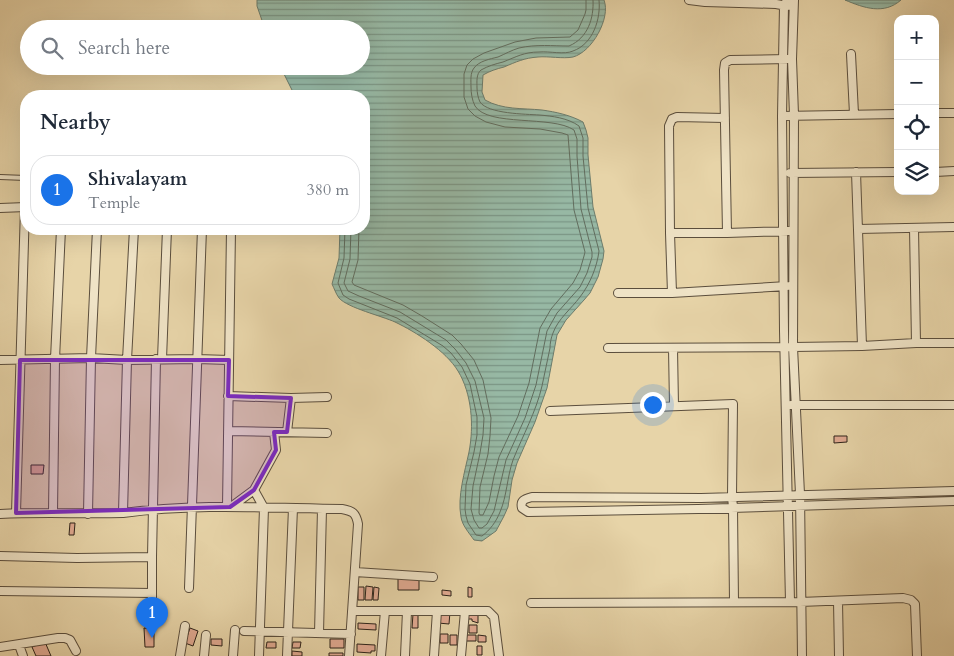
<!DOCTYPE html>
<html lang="en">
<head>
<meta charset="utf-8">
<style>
	body { margin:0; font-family:Cardo,serif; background:#f6f6f7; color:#1f2937 }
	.controls { position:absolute; right:15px; top:15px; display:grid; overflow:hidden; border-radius:10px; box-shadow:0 5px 20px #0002 }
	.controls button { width:45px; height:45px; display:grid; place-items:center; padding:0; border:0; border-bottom:1px solid #e0e1e3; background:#fff; color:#1f2937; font:25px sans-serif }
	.you { position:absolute; left:652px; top:404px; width:18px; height:18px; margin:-12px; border:4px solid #fff; border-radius:50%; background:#1a73e8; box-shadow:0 0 0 8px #1a73e833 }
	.badge { display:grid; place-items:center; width:32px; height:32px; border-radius:50%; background:#1a73e8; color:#fff; font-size:16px; font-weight:700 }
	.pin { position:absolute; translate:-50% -41px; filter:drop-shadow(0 1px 2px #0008) }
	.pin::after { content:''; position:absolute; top:26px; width:18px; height:15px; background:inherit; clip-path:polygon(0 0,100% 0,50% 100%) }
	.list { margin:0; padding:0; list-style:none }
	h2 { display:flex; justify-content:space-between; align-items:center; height:65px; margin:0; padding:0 20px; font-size:21px }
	h2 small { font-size:16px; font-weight:400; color:#747a83 }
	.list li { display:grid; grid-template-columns:32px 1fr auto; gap:15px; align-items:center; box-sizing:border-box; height:70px; margin:0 10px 10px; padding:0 10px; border:1px solid #e0e1e3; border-radius:20px }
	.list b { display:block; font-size:19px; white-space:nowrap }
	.list p { margin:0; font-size:16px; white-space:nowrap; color:#747a83 }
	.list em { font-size:16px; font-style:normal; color:#747a83 }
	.icon { flex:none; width:28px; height:28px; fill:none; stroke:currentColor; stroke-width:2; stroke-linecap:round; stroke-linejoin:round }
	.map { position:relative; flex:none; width:954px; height:656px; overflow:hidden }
	.search { position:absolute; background:#fff; box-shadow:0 5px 20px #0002; left:20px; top:20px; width:350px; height:55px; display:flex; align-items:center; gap:12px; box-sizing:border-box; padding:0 18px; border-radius:28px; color:#747a83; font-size:19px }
	.panel { position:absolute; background:#fff; box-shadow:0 5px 20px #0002; left:20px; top:90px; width:350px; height:145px; border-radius:20px }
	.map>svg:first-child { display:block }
	.water { fill:url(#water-rules); stroke:#6c7c6c }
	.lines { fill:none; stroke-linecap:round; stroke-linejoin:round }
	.shore { stroke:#626d5e; stroke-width:1 }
	.building { fill:#e1aa92; stroke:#2c2219 }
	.lane-casing { stroke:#5b4e3d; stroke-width:6 }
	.street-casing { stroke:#5b4e3d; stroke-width:10 }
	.lane { stroke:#efe3c6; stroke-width:4 }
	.street { stroke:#efe3c6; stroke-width:8 }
	.marked { fill:#7b2cbf; fill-opacity:0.2; stroke:#7b2cbf; stroke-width:4; stroke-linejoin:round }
</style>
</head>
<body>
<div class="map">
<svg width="954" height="656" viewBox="0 0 954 656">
	<defs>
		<pattern id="water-rules" width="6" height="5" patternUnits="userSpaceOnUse" patternTransform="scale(1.25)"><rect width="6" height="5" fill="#97b8a4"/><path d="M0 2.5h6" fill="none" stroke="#7b9585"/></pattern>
	</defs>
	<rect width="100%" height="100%" fill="#e7d4a8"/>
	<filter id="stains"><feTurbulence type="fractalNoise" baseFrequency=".004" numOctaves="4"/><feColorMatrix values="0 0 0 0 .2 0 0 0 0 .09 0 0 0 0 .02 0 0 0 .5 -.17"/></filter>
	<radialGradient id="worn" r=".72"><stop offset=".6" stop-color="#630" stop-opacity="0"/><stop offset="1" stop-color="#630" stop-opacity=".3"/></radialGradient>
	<path class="water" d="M257,0H604C611,18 592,52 573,57C563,59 548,56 538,57C524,58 516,62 504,67C496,69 490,71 483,75L482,92L485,100C503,110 522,108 542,110C556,112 570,115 583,122L586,130L588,138V155L593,207L604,251L603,259L598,277L590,293L584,300L566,320L557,335L547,388L535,422L517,463L512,480L508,507L504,516L496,531L482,541L474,540C469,533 462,525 461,517C457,497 465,471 469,452C474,426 472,394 458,371C446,351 416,332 395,322C382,316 348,308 339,298C336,294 334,288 332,284L339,258L340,229H364V96H295L280,66H361V29H265L257,6Z
		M845,0H901C884,15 864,8 845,0Z"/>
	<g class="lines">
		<path class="shore" d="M345,229L344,258L338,283L343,295L349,299L397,318L443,346L451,353L462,367L470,384L477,417V435L474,452L466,485L465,509L466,516L468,523L476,535L482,536C490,530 496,522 500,512C507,496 507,477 513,460C523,435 536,412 542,386C545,373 547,361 550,348C550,343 551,338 553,333C558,319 571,309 580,297C590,284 597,267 599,251L588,208L583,156V138L579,126C568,118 552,116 539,115C526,114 488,114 480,102C478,98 477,92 477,88C477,82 476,74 481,70C488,66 495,64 503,62C516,57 524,52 539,52C550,51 564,55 573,51C593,44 601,19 599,0
			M351,229L350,259L344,283L348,291L359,296L400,312L446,340L455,349L466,363L475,381L484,418L483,435L480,453L473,486L471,509L474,520L479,528H482L487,524L494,511L506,460L525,418L536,385L547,331L557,313L580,287L587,273L592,257V252L581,209L577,156V139L574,130C552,115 488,127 475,106C472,100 471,93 471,87C471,81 470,73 474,68C479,61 490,59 498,57C505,54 512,50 519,48C536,44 553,46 569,46C588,38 594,18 593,0
			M359,229L358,260L352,282L354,285L403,305L422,316L452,335L461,344L474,360L483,380L491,418L490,436L488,454L480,487L479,513L480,515H483L489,502L494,476L499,457L518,416L529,383L540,328L551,309L573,283L580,270L584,256L585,252L574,210L568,135L562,133L540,129L505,127L486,122L475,116L468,109L464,97V74L467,65L473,59L484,53L515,42L536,38L570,37L578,30L585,14L586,10V0"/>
	</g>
	<path class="building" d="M834,436H847V442L834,443Z
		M31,465H44L43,474H31Z
		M70,523H75L74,535H69Z
		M398,578H419V590H398Z
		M366,586L373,587L372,600H365Z
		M358,587H364V600H358Z
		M374,587L379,588L378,600H373Z
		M468,587L472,588V597H468Z
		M442,590L451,591V596L442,595Z
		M439,612H450L449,624L438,623Z
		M413,614H418V628H412Z
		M468,614L478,615V623L472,621V619H468Z
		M358,623L376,624V630L358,629Z
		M469,625H477V633H469Z
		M144,628L154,629V647H145Z
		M190,628L198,631L193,646L185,643Z
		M440,634H448V643H440Z
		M450,635H457V645H450Z
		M467,635H476V641H466Z
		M478,635L486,636V642H478Z
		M211,639H222V646L211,645Z
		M330,639H344V648H330Z
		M45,642L51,656H36L32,647Z
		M267,642H276V648H266Z
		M293,642H301L300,648H292Z
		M357,644L375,645V651H371V653L357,652Z
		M477,646H482V655H477Z
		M292,651L302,652V656H292Z
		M329,653H343V656H329Z"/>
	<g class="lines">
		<g class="lane-casing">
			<path id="lane" d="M0,177L26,178"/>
		</g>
		<g class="street-casing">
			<path id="street" d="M689,0L705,2L776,4L787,6
				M787,0L784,6L782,116L784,331L790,602
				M794,0L792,59L794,115L793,347L800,494L802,656
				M851,54L854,114
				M935,113H954
				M782,116L898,114
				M856,172L862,346
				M935,172L954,171
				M790,173L898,172
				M0,208L26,207
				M914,228L916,343
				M858,229L954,227
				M670,233L669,126L672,119L677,117L725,118
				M727,233L789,231
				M618,293H672L670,233H727L724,70L725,63L730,60L788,59
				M672,293L787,286
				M608,348L793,347L862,346L916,343H954
				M673,348L674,406
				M162,359L167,229
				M0,360L91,358L127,360L197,359L229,360
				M228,396L291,398L327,397
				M791,405H954
				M550,411L733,404L732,496L733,508L734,602
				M228,431L327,433
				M287,432L291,398
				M954,491L701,498L532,497C525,499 520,500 522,508L528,512L698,509L954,501
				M227,507L231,229
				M231,507L254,490
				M16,513L25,207
				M53,513L55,359L61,229
				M123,513C196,503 269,508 342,509C353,511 356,513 358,524L349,656
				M0,514C41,512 82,514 123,513L127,360L134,229
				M88,514L91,358L97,229
				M0,556L77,558L152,557V606
				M152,557L156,359
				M355,572L433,577
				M189,588L202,229
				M0,591L152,593
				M838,601L839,656
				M531,603L800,602L903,598L911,600L915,604L917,656
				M352,611H488L494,617L499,656
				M244,631L351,634
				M319,633L322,509
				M19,645L23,656
				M0,647L58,638H65L70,640L76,651
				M180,656L185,626
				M204,656L206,635
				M233,656L235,630
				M259,656L264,508L254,490L276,450L274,432
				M287,656L293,508
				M381,656L385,611
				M405,656L407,611
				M434,656L437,611
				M461,656L465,611"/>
		</g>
		<use href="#lane" class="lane"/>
		<use href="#street" class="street"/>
	</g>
	<path class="marked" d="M20,360H229L228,396L291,398L287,432H274L276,450L254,490L230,507L16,513Z"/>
	<rect width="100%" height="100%" filter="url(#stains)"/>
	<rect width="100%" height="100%" fill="url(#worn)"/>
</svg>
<div class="controls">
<button>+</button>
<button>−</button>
<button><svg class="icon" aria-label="locate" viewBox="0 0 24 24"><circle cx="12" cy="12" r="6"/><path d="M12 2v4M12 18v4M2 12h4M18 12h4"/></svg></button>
<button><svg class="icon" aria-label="layers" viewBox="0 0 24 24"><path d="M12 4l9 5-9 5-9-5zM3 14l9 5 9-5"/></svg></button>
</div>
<div class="you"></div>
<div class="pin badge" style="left:152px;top:638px">1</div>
<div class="search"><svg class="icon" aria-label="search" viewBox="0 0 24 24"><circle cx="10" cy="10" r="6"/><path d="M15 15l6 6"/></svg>Search here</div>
<section class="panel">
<h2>Nearby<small></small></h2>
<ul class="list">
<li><span class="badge">1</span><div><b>Shivalayam</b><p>Temple</p></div><em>380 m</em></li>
</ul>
</section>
</div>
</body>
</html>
